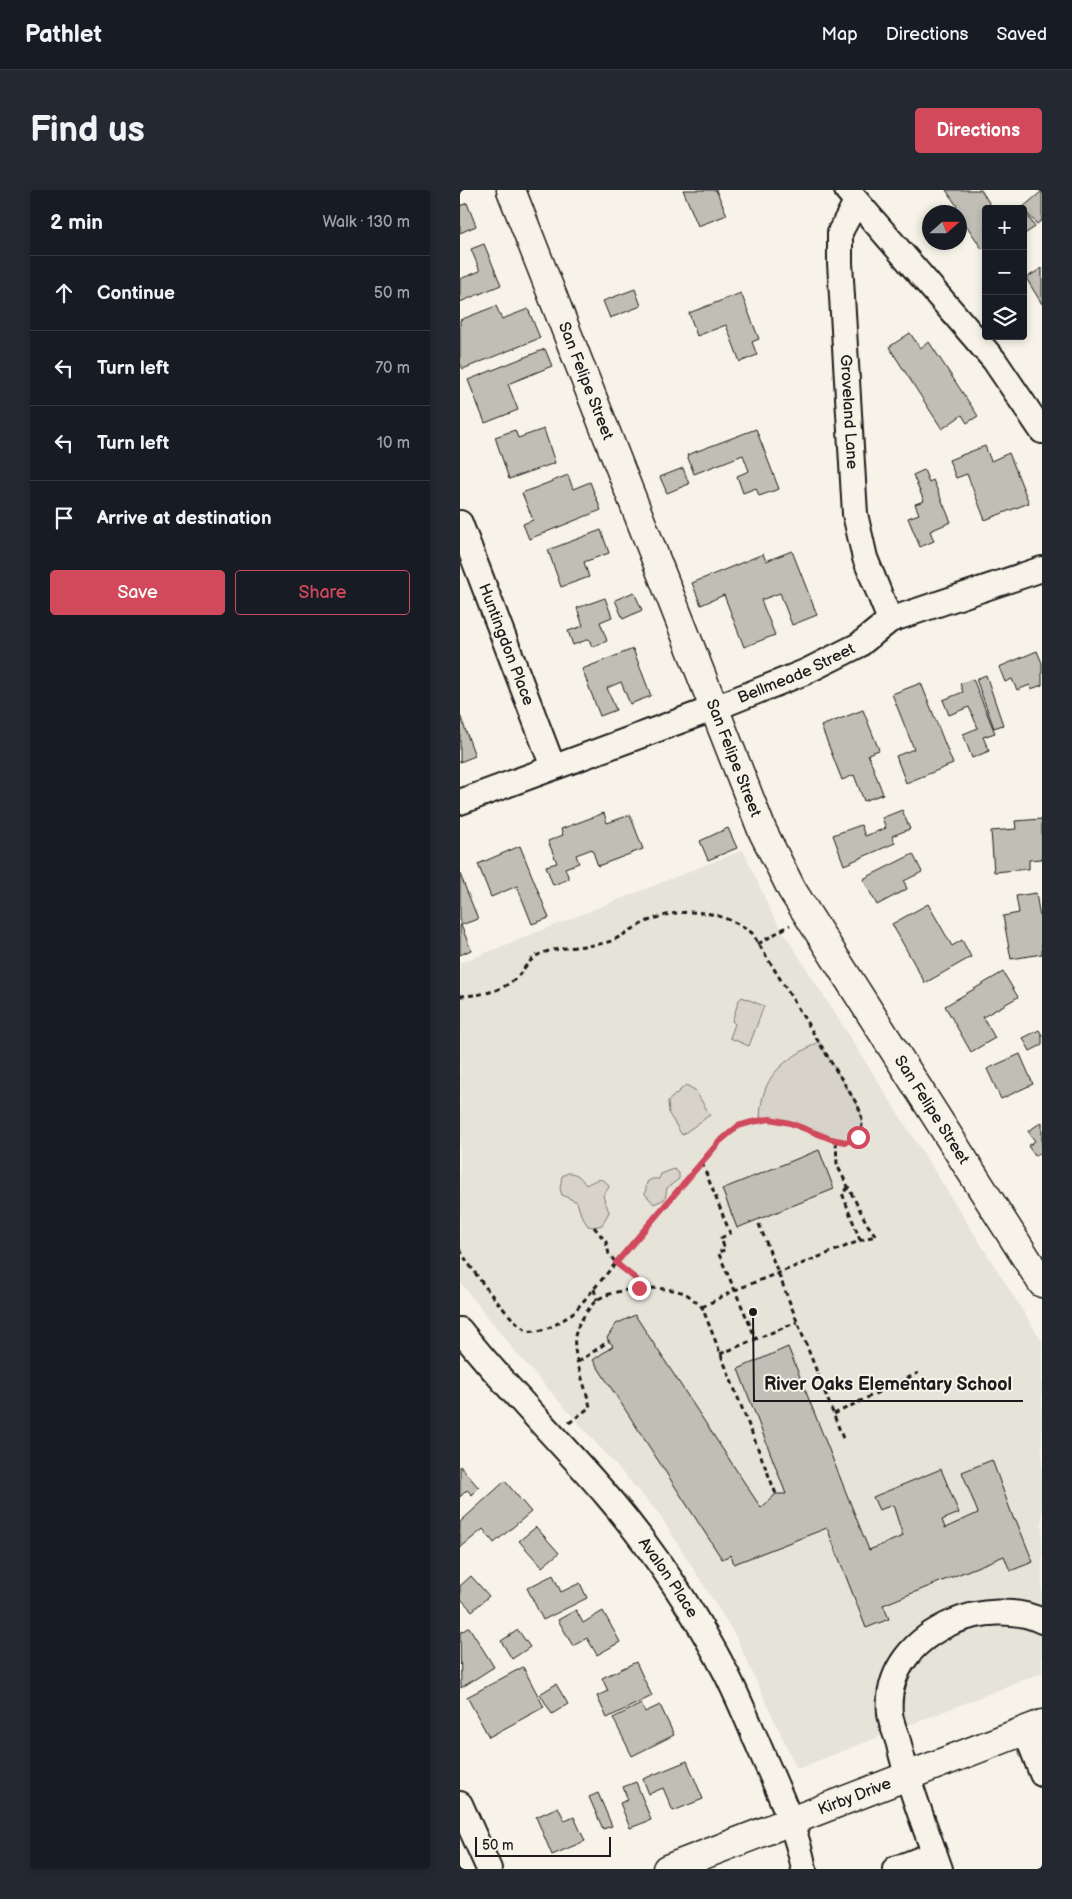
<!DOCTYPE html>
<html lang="en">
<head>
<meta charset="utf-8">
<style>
	body { margin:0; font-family:"Balsamiq Sans",sans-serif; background:#242831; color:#f1f3f6 }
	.controls { position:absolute; right:15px; top:15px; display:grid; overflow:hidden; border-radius:5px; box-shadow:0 2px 8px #0003 }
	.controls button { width:45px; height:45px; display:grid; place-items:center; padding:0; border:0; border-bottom:1px solid #363941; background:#171b24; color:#f1f3f6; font:25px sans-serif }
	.compass { position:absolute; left:462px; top:15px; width:45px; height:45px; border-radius:50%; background:#171b24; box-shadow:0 2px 8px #0003; rotate:69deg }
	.scale { position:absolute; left:15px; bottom:12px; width:136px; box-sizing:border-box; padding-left:5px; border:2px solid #1c1c1c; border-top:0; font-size:14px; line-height:18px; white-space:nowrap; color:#1c1c1c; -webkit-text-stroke:4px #f7f3e8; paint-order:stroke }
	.stop { position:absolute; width:15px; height:15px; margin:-11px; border:4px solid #d1495b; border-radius:50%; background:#fff }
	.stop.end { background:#d1495b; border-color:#fff; box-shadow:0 1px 5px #0008 }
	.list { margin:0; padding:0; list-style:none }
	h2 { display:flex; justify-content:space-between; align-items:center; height:65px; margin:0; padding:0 20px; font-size:21px }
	h2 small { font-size:16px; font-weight:400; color:#9ea1a6 }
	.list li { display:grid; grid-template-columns:32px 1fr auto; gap:15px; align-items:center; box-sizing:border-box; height:75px; padding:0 20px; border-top:1px solid #363941 }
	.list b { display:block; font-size:19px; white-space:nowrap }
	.list em { font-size:16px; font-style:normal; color:#9ea1a6 }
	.actions { display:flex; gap:10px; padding:15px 20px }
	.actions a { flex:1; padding:11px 0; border:1px solid #d1495b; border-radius:5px; text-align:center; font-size:18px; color:#d1495b }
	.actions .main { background:#d1495b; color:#fff }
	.icon { flex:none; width:28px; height:28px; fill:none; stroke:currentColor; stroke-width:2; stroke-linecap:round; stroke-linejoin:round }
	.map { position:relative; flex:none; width:582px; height:1679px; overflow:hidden; border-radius:5px }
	header { display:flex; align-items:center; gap:30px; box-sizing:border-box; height:70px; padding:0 25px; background:#171b24; border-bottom:1px solid #363941 }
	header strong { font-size:24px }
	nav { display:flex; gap:28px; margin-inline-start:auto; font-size:18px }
	.intro { display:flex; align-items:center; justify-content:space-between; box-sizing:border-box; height:120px; padding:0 30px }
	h1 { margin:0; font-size:35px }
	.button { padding:12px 22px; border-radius:5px; background:#d1495b; color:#fff; font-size:18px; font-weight:700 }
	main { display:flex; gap:30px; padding:0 30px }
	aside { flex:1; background:#171b24; border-radius:5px; box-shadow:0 2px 8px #0003 }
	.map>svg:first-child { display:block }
	.built { fill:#e6e3d9 }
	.park { fill:#d7d3cb; stroke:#7a7874 }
	.building { fill:#c0beb5; stroke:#1c1c1c }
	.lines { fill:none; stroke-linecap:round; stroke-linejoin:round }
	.minor-casing { stroke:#1c1c1c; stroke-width:28 }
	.major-casing { stroke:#1c1c1c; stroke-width:31 }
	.path { stroke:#1c1c1c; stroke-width:3; stroke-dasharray:5 4; stroke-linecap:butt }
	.minor { stroke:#f7f3e8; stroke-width:24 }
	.major { stroke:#f7f3e8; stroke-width:28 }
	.route { stroke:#d1495b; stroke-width:6 }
	.labels { text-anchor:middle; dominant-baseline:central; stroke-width:4; stroke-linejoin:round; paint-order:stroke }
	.street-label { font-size:16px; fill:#1c1c1c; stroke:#f7f3e8 }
	.leader { fill:none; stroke:#1c1c1c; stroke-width:2 }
	.callout-dot { fill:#1c1c1c; stroke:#f7f3e8; stroke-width:2 }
	.callout-label { font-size:18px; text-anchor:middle; font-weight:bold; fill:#1c1c1c; stroke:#f7f3e8; stroke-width:4; stroke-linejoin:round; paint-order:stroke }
</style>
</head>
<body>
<header>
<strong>Pathlet</strong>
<nav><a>Map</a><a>Directions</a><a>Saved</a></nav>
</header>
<div class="intro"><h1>Find us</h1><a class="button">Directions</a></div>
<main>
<aside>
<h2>2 min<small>Walk · 130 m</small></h2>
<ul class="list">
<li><svg class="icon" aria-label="ahead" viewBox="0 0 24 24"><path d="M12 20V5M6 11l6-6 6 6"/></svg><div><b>Continue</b></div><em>50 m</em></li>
<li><svg class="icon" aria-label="left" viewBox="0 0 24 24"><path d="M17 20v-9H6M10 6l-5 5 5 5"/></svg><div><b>Turn left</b></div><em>70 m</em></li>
<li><svg class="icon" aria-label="left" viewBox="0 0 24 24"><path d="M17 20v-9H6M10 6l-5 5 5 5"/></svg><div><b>Turn left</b></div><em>10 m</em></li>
<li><svg class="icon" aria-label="arrive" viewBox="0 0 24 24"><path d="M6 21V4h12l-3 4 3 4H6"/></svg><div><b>Arrive at destination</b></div></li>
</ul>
<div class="actions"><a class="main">Save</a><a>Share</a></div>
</aside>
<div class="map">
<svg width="582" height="1679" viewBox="0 0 582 1679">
	<rect width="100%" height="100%" fill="#f7f3e8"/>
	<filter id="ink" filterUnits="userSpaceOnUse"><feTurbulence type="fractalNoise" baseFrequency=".02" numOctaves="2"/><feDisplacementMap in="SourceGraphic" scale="10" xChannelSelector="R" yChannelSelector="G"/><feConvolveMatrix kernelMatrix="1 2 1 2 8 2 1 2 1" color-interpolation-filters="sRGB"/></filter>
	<g filter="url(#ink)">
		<path class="built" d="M283,660L312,724L582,1151V1483L337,1579L275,1445L199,1324L58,1165L0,1092V773Z"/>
		<path class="park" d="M282,807L304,816L289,856L270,848L275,834L272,831L279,810Z
			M359,852L398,916C403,928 404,935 398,947L386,952L371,949L330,933L310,929L300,930C301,885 322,871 359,852Z
			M226,895L235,900L250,925L222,945L209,924L208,911Z
			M214,979L219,983V989L207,998L205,1009L194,1014L185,1004L187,992L192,989H199L201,984Z
			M108,983C118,983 121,988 126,995C135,990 144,985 149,997L143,1006L149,1022L142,1035L134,1037L128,1036L121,1025L117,1012L102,1005L100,999L102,986Z"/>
		<path class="building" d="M223,0H256L267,25L238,36Z
			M486,0H521L533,19H526V56L522,59L495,18L497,16Z
			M582,1V30L577,34L562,18Z
			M7,13L16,36L0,43V16Z
			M564,20L575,37L563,45V21Z
			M24,54L41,95L0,112V89L20,81L11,59Z
			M582,78V114L566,88Z
			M175,99L181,116L150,128L143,111Z
			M281,103L299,149L292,152L297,165L280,172L266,135L237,146L229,123Z
			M36,116L42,129L68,119L80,148L3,179L0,173V130Z
			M450,143L460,158L469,152L518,226L507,233L502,225L482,239L429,157Z
			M85,159L92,176L48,194L58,220L25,233L8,190Z
			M84,239L95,273L49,289L35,247L55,240L58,248Z
			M296,239L319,299L299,306L296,298L283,303L277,286L289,281L283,265L234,284L227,265Z
			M525,256L531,271L549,263L569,313L525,330L507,284L496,288L489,270Z
			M223,278L229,294L207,303L200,287Z
			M464,280L469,292L473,290L491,332L470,341L474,351L460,357L448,328L459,324L455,314L464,311L453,285Z
			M108,285L113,299L130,292L141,320L69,349L63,334L73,330L62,303Z
			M141,340L149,363L124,372L129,387L101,397L88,360Z
			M332,361L357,425L332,435L320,403L301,410L315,445L284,457L264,405L241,415L232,393L303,364L306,371Z
			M174,402L182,420L163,429L155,410Z
			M145,408L152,427L140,432L147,451L132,457L129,449L113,455L108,441L123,436L117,418Z
			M173,459L191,506L170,514L161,492L147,498L156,520L140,526L122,479Z
			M577,461L582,473V495L571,499L570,495L557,500L552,489L545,492L539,477Z
			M526,485L543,535L534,538L516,489Z
			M513,489L535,543L523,547L529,561L512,568L503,544L518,538L509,517L489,525L483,510L503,502L500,494Z
			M461,493L493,574L446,593L436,566L454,559L432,504Z
			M403,520L419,560L408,564L423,604L404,611L394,585L382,590L361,536Z
			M0,525L15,566L0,572Z
			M442,620L450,639L432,646L435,653L384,675L373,645L401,635L405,646L426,638L422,628Z
			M144,623L147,633L170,625L183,659L138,676L132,659L116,665L119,673L105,678L109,689L93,695L86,676L97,673L88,651L103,645L101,639Z
			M582,629V669L569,670V679L534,682L531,641L556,639L555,631Z
			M268,638L277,658L248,670L240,651Z
			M60,656L89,728L72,734L57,696L31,707L18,674Z
			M453,664L462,682L444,691L447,699L417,715L403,689Z
			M0,684L18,729L1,735L11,760L0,765Z
			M576,703L580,728H582V764L551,769L543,726L559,723L556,706Z
			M468,714L492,756L502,750L511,767L465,793L432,734Z
			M543,782L558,807L523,827L535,848L511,862L485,816Z
			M579,840L582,845V855L570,861L563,848Z
			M560,864L573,894L541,909L527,879Z
			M582,932V962L575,966L568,956L575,951L568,941Z
			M359,960L374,999L277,1038L262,999Z
			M175,1125L301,1318L316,1304H326L278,1179L328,1157L409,1360L443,1346L433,1315L419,1320L413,1307L481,1279L499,1323L482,1330L485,1338L518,1323L502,1282L532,1270L554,1330H556L573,1372L550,1381L544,1366L423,1415L429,1429L406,1438L367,1338L274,1374L271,1365L262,1369L133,1170L153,1156L147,1148L156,1134Z
			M0,1276L19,1298L12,1305L7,1300L0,1307Z
			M45,1291L71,1322L34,1353L23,1339L0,1358V1332Z
			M76,1337L99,1363L82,1377L59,1351Z
			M93,1385L101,1402L120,1393L127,1408L83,1430L67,1398Z
			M11,1386L29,1406L12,1421L0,1408V1396Z
			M116,1420L123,1433L143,1421L160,1452L137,1465L127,1448L113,1456L98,1430Z
			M9,1437L34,1477L1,1498L0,1443Z
			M58,1440L70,1457L52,1469L41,1451Z
			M176,1472L192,1506L147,1528L137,1506L148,1501L142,1488Z
			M63,1477L84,1517L29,1547L7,1507Z
			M96,1494L108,1514L92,1524L80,1504Z
			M181,1514L185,1522L200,1515L214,1545L172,1566L153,1528Z
			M227,1571L243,1609L213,1621L203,1598L189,1604L183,1589Z
			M176,1592L191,1630L170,1638L160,1613L168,1610L163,1597Z
			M138,1603L152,1636L143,1639L129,1607Z
			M98,1617L105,1631L114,1627L125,1651L92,1665L76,1627Z"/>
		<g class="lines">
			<g class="minor-casing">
				<g id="minor">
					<path d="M387,0L534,170L582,241"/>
					<path id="s1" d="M396,12L380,42V73L395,324L405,368L430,430"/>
					<path id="s2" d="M0,333L93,577"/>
					<path id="s3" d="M0,612L255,518L345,482L399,455L430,430L582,379"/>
					<path id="s4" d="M0,1140C46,1198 99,1250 148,1307C193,1360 234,1421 266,1483C278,1507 289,1533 300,1559C317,1598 336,1637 344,1679"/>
					<path d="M565,1540L582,1584"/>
					<path d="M0,1614L29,1679"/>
					<path d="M435,1679L474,1664"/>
					<path d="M480,1679C466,1639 450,1600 440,1559C438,1547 431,1535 430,1523C426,1479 456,1448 493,1432C519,1421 556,1418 582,1431"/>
				</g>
			</g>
			<g class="major-casing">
				<g id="major">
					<path id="s5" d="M51,0L302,640L332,700L582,1093"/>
					<path id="s6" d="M207,1679L582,1534"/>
				</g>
			</g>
			<path class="path" d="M298,754L330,735
				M0,806C22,805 43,802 59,785C65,777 71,768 80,764C98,756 128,758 148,752C162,747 174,737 188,731C225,716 261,720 292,743L398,916C403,928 404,935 398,947L386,952L371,949L330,933L310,929L292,932L278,936L259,952L115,1121C104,1130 86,1143 70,1141C53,1138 9,1076 0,1060
				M242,973L270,1043L261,1048L265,1060L258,1062L296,1149
				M388,998L382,1003L400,1050
				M299,1034L384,1251
				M134,1037L146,1052L149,1064L156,1073L176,1089L179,1098
				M134,1099L137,1110
				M242,1117L275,1100L407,1048L416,1046L407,1034L377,975L376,950
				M260,1164L337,1132
				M118,1172L149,1151
				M374,1224L458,1183
				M109,1233L130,1217C126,1196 110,1162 116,1142C118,1134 131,1114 137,1110C156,1097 203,1095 224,1103C230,1105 236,1113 242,1117L316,1304"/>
			<use href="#minor" class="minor"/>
			<use href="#major" class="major"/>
		</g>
	</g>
	<g class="lines" filter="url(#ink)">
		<path class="route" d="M179,1098L176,1089L156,1073L259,952L278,936L292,932L310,929L330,933L371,949L386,952L398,947"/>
	</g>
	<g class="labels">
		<g class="street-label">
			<text stroke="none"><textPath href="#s5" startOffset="205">San Felipe Street</textPath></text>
			<text stroke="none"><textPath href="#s1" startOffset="214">Groveland Lane</textPath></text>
			<text stroke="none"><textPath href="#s2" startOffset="130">Huntingdon Place</textPath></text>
			<text stroke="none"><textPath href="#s3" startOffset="360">Bellmeade Street</textPath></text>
			<text stroke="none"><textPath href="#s5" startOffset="610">San Felipe Street</textPath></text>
			<text stroke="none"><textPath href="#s5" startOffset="1015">San Felipe Street</textPath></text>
			<text stroke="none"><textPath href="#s4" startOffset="324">Avalon Place</textPath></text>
			<text stroke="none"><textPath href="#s6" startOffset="201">Kirby Drive</textPath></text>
		</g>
	</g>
	<path class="leader" d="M293 1122L294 1211H563"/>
	<circle class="callout-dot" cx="293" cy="1122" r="5"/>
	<g class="callout-label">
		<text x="428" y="1200">River Oaks Elementary School</text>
	</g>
</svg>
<div class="controls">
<button>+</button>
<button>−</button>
<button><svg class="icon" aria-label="layers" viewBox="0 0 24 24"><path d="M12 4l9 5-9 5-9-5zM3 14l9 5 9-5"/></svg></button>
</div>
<svg class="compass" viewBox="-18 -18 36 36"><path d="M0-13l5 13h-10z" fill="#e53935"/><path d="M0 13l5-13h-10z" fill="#9ea1a6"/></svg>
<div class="scale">50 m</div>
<div class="stop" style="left:398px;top:947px"></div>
<div class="stop end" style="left:179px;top:1098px"></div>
</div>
</main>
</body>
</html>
